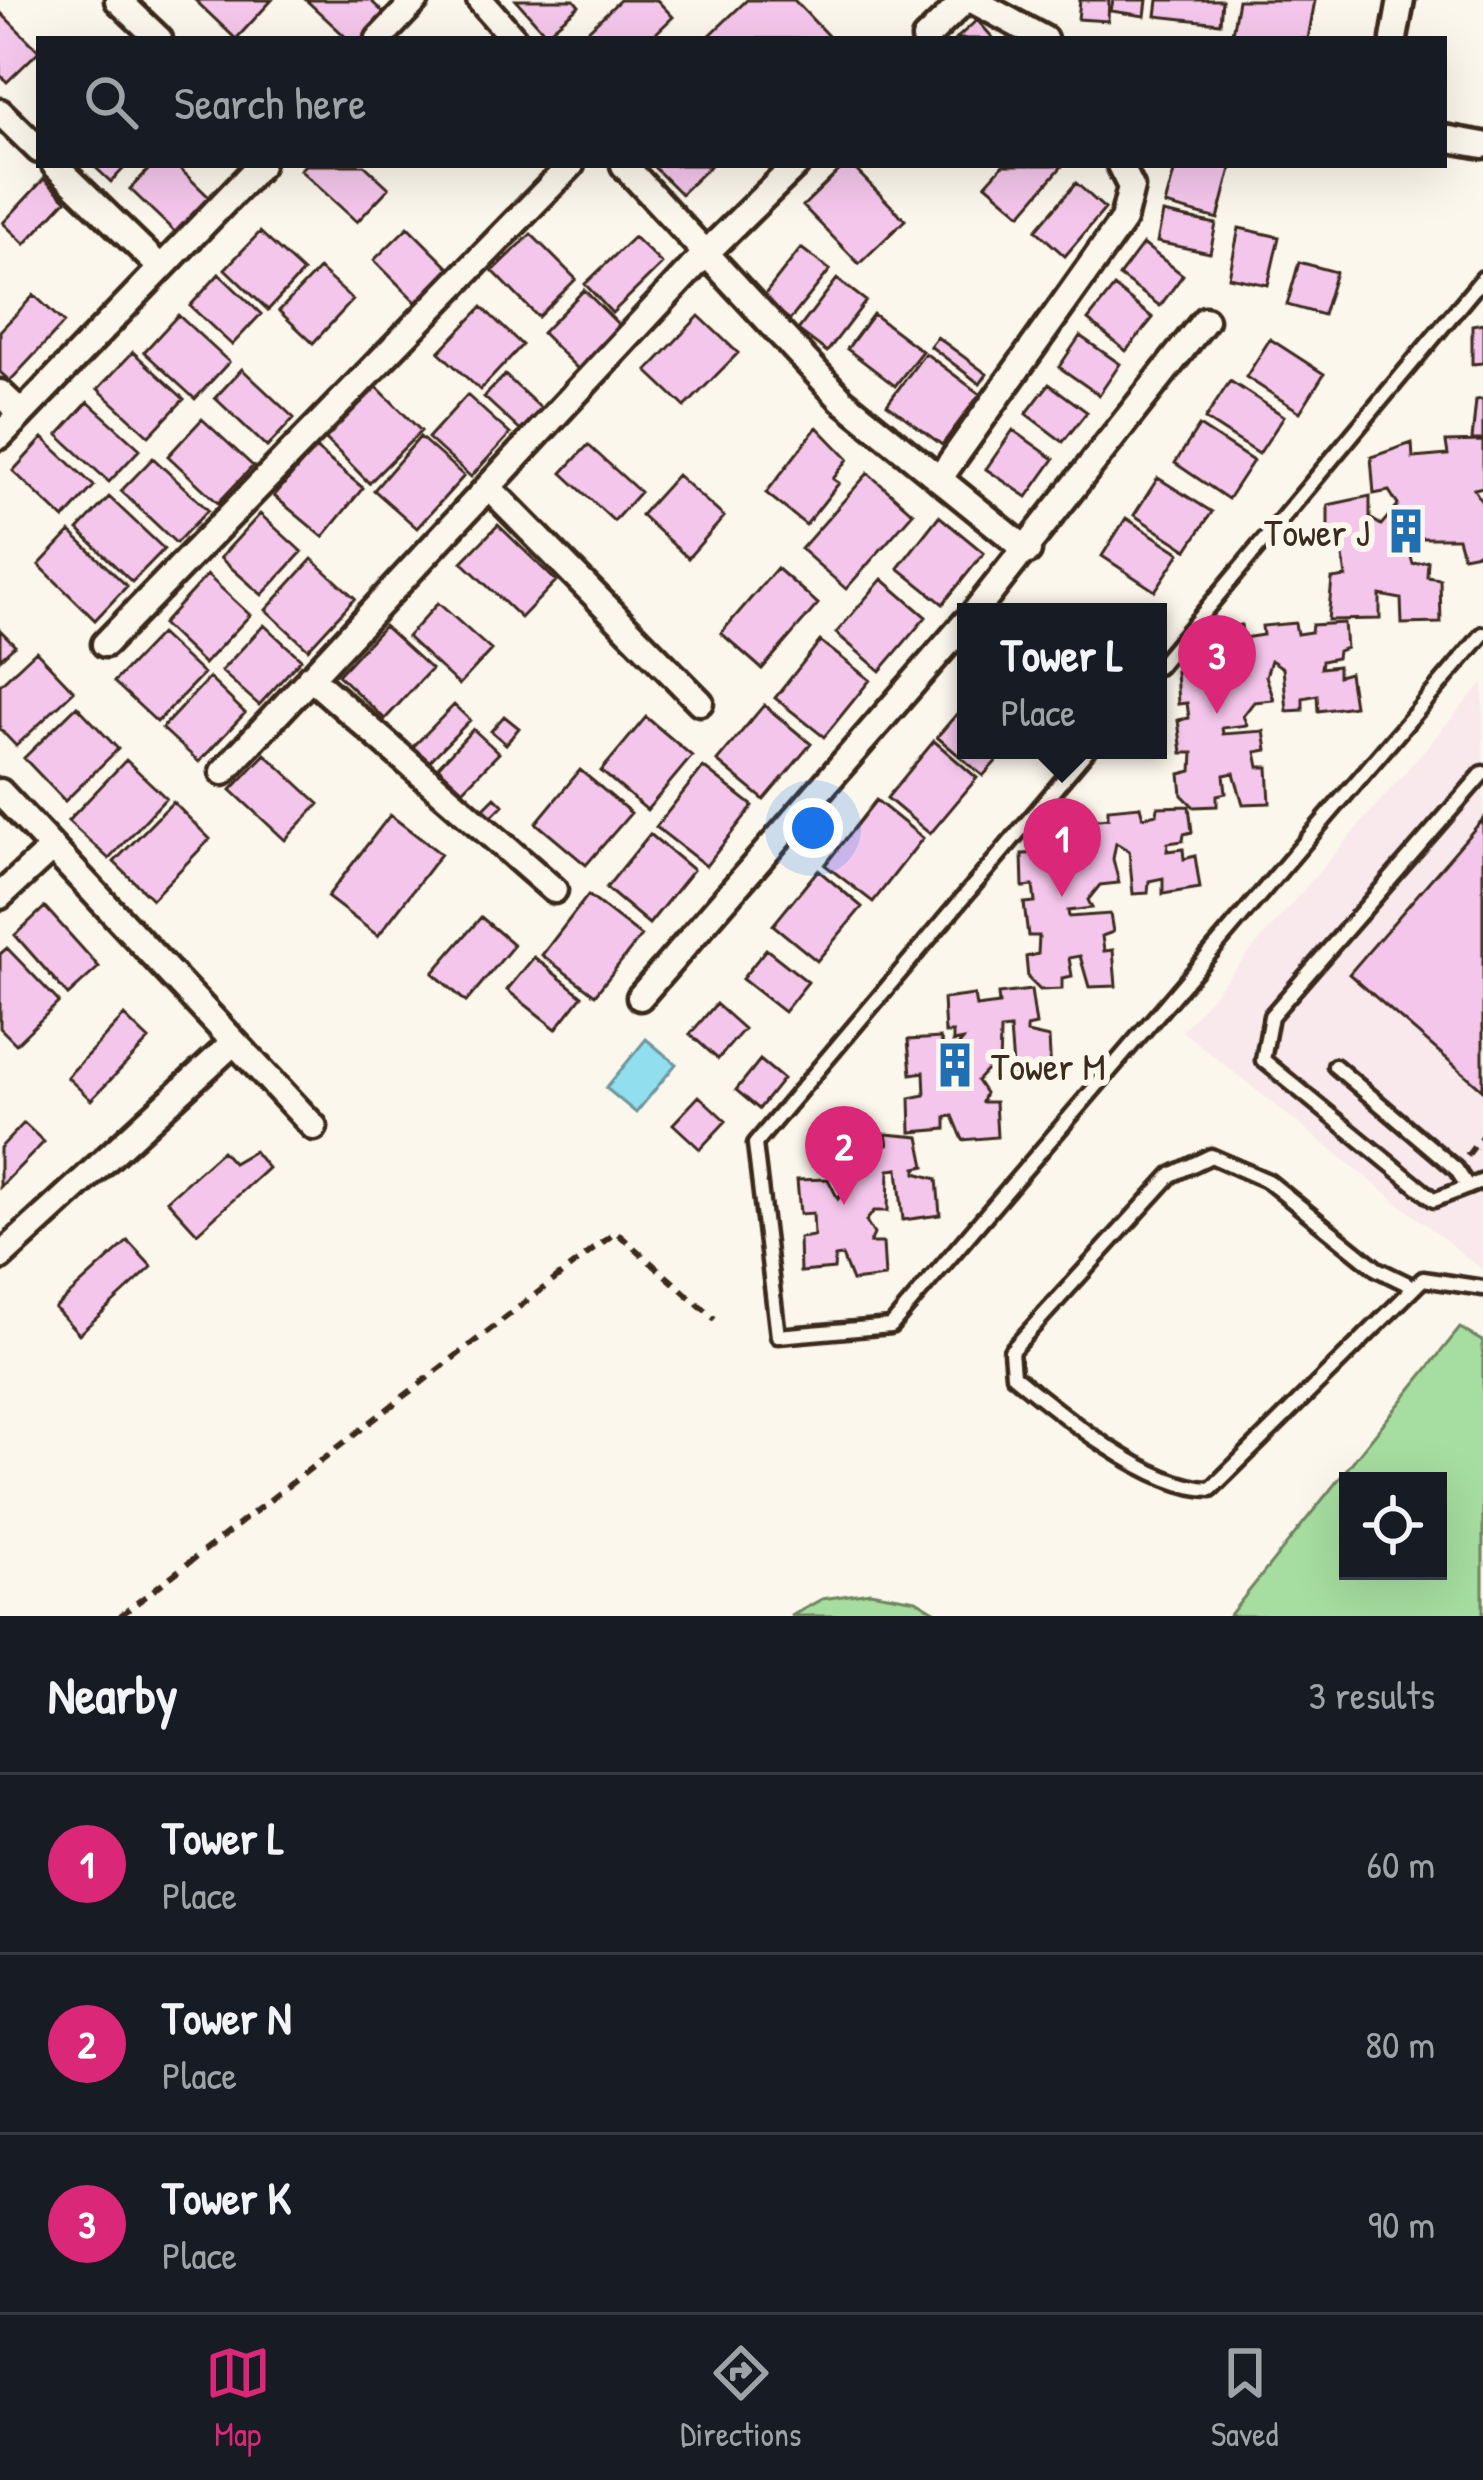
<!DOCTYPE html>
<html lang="en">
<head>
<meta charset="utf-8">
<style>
	body { margin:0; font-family:"Patrick Hand",sans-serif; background:#20242c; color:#f1f3f6 }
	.controls { position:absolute; right:36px; bottom:36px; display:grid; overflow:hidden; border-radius:0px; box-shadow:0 12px 48px #0002 }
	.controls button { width:108px; height:108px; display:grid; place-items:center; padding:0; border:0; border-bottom:3px solid #363941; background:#171b24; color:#f1f3f6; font:60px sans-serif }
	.you { position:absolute; left:813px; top:828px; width:42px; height:42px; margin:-30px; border:9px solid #fff; border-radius:50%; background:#1a73e8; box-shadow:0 0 0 18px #1a73e833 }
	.badge { display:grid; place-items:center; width:78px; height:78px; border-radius:50%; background:#db2777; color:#fff; font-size:39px; font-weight:700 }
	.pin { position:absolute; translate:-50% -99px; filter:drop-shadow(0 3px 6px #0008) }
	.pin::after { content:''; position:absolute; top:63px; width:42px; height:36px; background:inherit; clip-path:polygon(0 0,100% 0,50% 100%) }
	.popup { position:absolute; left:957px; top:603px; width:210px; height:156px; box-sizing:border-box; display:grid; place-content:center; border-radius:0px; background:#171b24; filter:drop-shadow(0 3px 9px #0005); font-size:39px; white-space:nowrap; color:#9ea1a6 }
	.popup b { font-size:45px; color:#f1f3f6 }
	.popup::after { content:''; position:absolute; left:50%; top:100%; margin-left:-24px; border:24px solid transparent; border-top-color:#171b24 }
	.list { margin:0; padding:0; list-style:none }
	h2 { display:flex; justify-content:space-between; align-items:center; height:156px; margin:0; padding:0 48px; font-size:51px }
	h2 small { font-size:39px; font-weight:400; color:#9ea1a6 }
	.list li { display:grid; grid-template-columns:78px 1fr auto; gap:36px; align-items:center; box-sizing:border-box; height:180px; padding:0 48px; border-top:3px solid #363941 }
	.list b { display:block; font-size:45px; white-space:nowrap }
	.list p { margin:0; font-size:39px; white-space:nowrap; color:#9ea1a6 }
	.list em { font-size:39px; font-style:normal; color:#9ea1a6 }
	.icon { flex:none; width:66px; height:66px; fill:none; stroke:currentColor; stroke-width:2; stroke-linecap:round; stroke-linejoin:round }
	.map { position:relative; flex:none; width:1483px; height:1616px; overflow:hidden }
	.search { position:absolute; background:#171b24; box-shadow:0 12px 48px #0002; left:36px; right:36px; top:36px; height:132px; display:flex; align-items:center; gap:30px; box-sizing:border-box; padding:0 42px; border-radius:0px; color:#9ea1a6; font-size:45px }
	.sheet { height:696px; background:#171b24 }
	nav { display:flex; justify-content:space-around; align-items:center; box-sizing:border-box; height:168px; border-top:3px solid #363941; background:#171b24; font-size:33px; color:#9ea1a6 }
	nav a { display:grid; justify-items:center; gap:6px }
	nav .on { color:#db2777 }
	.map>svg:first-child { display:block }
	.built { fill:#f9e8ec }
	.green { fill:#a6dda0; stroke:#70845f; stroke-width:3; fill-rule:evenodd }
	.water { fill:#90deee; stroke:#6e969b; stroke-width:3 }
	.building { fill:#f4c6eb; stroke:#3b2a1e; stroke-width:3 }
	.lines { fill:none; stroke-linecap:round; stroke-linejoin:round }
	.service-casing { stroke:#3b2a1e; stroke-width:21 }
	.minor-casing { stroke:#3b2a1e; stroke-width:33 }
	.path { stroke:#3b2a1e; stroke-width:6; stroke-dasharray:12 9; stroke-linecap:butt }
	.service { stroke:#fbf7ec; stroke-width:12 }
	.minor { stroke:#fbf7ec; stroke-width:24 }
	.labels { text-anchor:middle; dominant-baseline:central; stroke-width:12; stroke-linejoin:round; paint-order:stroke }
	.poi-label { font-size:39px; fill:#3b2a1e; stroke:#fbf7ec; text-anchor:end }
</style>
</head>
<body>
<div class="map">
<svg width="1483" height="1616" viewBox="0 0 1483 1616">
	<rect width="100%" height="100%" fill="#fbf7ec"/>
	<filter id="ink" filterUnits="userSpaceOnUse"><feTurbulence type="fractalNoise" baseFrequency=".00833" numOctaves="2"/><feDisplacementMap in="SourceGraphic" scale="24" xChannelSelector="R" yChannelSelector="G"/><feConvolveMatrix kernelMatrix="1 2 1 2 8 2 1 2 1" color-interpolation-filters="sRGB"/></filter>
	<g filter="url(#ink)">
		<path class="built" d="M1483,682V1270L1182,1031Z"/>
		<path class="green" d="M1460,1328L1483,1341V1616H1229ZM1348,1481H1438V1571H1348Z
			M870,1592L916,1600L943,1616H791L822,1599Z"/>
		<path class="water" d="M646,1039L676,1064L636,1113L606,1088Z"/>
		<path class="building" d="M195,0H272L236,39Z
			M306,0H370L386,15L364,39H348Z
			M516,0H574L579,6L546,34Z
			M620,0H657L673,17L650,39H579Z
			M747,0H794L831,39H706Z
			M1080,0H1109L1108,21L1078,19Z
			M1113,0H1147L1145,16L1111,11Z
			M1158,0H1222L1220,23L1156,16Z
			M1238,0H1315L1308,39H1231Z
			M0,12L39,51L7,82L0,75Z
			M977,20L994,39H956Z
			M93,165H127L111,182Z
			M153,165H176L211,199L177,234L130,189Z
			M305,165H364L389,188L357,222L300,170Z
			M652,165H711L681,194Z
			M845,165H851L905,220L859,264L803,206Z
			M1003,165H1063L1021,214L986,184Z
			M1176,165H1232L1218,219L1165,205Z
			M44,179L66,200L25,244L3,223Z
			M1076,183L1105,209L1065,256L1036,230Z
			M1163,213L1216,224L1210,253L1157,242Z
			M408,227L449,268L416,302L374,260Z
			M1239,228L1279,237L1268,285L1229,277Z
			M260,232L303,272L268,310L225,269Z
			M531,234L576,279L538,317L493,271Z
			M634,237L662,264L612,313L585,284Z
			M1143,244L1183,275L1160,306L1119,276Z
			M801,248L830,270L790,320L762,298Z
			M1299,262L1336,272L1323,315L1287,305Z
			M319,269L353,300L313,343L279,311Z
			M219,274L261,314L232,345L190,306Z
			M837,279L866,301L827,352L798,330Z
			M1114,287L1153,318L1126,351L1088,320Z
			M584,290L625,331L583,374L542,333Z
			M34,295L64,323L10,381L0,372V331Z
			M482,307L522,345L480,390L439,352Z
			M873,314L922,351L895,386L847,349Z
			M178,315L229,362L195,399L144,352Z
			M699,316L738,353L685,407L647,371Z
			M1483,323V363L1472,364V325Z
			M1080,336L1120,364L1099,395L1059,367Z
			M937,337L987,374L980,384L930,346Z
			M1270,339L1324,374L1300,412L1246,377Z
			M133,352L184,399L149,436L98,389Z
			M925,353L980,394L942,445L887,404Z
			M242,369L294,418L267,447L215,398Z
			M505,375L545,412L524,434L484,397Z
			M1230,381L1284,416L1259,454L1205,419Z
			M1049,384L1087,412L1063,442L1026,414Z
			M377,387L421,431L369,483L325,438Z
			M467,395L510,434L471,477L428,438Z
			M1483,399V440H1472L1476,400Z
			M88,402L140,449L109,482L58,435Z
			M202,419L253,466L218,503L168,456Z
			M1199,426L1253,461L1228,499L1175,463Z
			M817,427L848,459L833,479L839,483L806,525L766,493Z
			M1013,430L1054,459L1027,497L986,469Z
			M420,437L464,476L417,528L374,490Z
			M43,438L94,486L64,519L13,471Z
			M1483,441V487L1474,489L1483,504V552L1463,556L1458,538H1422L1410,553L1413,564L1428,561L1427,577L1440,579L1441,623L1402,624L1401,599L1380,595V619L1328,620L1332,579L1346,577L1341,543H1328V505L1370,496V518L1381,525L1398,505L1389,491L1374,494L1371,457L1412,443L1413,458L1448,455L1446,442Z
			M588,445L640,492L614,521L562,473Z
			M315,448L363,488L323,537L274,496Z
			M153,458L208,510L176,543L121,491Z
			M868,473L913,513L846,589L801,549Z
			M677,475L724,517L688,558L641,515Z
			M1158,478L1212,512L1187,550L1134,515Z
			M109,497L164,549L132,582L78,530Z
			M260,514L302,552L262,595L220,558Z
			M939,516L984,553L943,604L898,568Z
			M1126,518L1180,553L1155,591L1102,556Z
			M498,525L556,581L521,618L462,562Z
			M70,532L127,586L95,620L39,565Z
			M312,559L355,598L308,649L266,610Z
			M777,568L818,604L762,669L721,633Z
			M207,575L250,615L204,664L162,624Z
			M882,579L926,617L880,671L836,633Z
			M438,603L491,650L459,685L407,637Z
			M1295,623L1297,634L1311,632L1312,625L1344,623L1346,648L1338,651L1337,658L1322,661L1321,668L1338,666V676L1349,673L1354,706L1318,711L1317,695L1303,698V710L1287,711L1283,668L1271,660L1266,676L1274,700L1254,702L1243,716L1247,725L1222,728L1223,734L1264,731L1267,750L1256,752L1259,767H1268L1270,803L1243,804L1234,773L1224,775L1226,793L1217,795V806L1194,807L1182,795L1180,774L1192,771L1193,753H1182L1178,720L1189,718L1187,703L1178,704L1176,671L1206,670L1203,680L1215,679L1213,693L1237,665L1223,669L1224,659L1212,663L1211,630L1241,625L1243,638L1263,635L1262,626Z
			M264,625L301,659L259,705L221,671Z
			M384,626L431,669L385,719L338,675Z
			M0,630L15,645L0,659Z
			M160,634L203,674L157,722L114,682Z
			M820,641L870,680L824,737L775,698Z
			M36,651L74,691L16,746L0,729V685Z
			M209,678L245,713L199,762L162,728Z
			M966,703V750H1006L983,776L937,737Z
			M454,705L470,720L426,765L410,750Z
			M764,705L811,744L764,800L717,761Z
			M77,706L118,749L65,801L24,758Z
			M504,716L519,728L506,744L491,731Z
			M646,717L692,756L647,810L601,771Z
			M473,729L499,753L463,790L438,767Z
			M934,741L977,778L930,834L887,798Z
			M265,754L319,804L285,840L231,790Z
			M126,760L166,798L109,859L68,821Z
			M703,767L753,806L706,866L656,827Z
			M580,770L631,813L586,865L536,823Z
			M495,797L503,805L491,817L483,809Z
			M876,800L923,838L873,902L825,865Z
			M173,802L210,839L152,899L114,862Z
			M1140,806L1143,817L1157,814L1158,807L1189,806L1192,832L1184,834L1183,841L1168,843L1167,851L1183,849L1184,859L1195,856L1200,888L1163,894V878L1149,881L1148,893L1133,894L1129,851L1116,843L1113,859L1119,883L1100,885L1088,900L1092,908L1068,911L1069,917L1110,914L1113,932L1102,936L1104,951L1113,950L1116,986L1089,987L1080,956L1069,958L1072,976L1062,978V989L1040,990L1028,978L1026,957L1038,954L1039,936H1028L1024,903L1035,902L1033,886L1023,887L1022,854L1052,853L1049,863L1060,862L1059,876L1083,848L1069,852L1070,842L1058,846L1057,814L1087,808L1089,820L1108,818V809Z
			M390,815L441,854L378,936L327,897Z
			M1483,819V1090L1349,974Z
			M650,834L693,870L649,924L606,888Z
			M818,870L862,907L817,961L773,925Z
			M588,895L641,936L595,995L542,955Z
			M45,907L99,967L68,995L15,935Z
			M481,917L514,945L466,1002L433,973Z
			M7,948L59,1002L16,1044L0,1028V954Z
			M766,949L808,982L784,1012L742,979Z
			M534,957L582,996L556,1029L507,990Z
			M1031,990L1036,1025L1027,1027V1033L1049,1038L1051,1074L1014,1080L1010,1029L1000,1030L999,1071H986L977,1081L985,1093L982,1102H995L997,1137L963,1140L953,1116L946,1117V1129L911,1132L910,1098L925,1095L924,1072L911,1074L908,1040L940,1038L949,1059L963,1040L953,1042V1033H945L943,999L974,995L976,1007L999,1004L998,994Z
			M716,1004L744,1029L718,1059L690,1034Z
			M124,1016L149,1040L91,1100L67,1077Z
			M760,1060L783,1079L759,1109L736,1090Z
			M699,1096L726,1121L700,1149L673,1124Z
			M24,1123L44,1142L0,1187V1148Z
			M886,1134L919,1137L925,1166L916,1168V1173L937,1179L940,1215L903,1220L898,1169L889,1170L888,1211H874L866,1221L874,1234L870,1243H883L885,1277L852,1281L842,1256L835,1257L834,1269L800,1272L799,1238L814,1236L813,1213L800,1214L797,1180L828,1179L838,1199L852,1180L842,1183V1173L833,1174L832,1140L862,1135L865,1147L888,1145Z
			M222,1151L233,1163L254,1151L268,1168L197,1233L167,1200Z
			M128,1241L152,1267L79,1334L55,1308Z"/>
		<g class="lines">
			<g class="service-casing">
				<path id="service" d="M1158,667L1483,278
					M1088,750L755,1144L778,1336L891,1326L1483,634
					M1483,773L1271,1016L1263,1060L1434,1200L1483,1181
					M1335,1066L1456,1169L1468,1187
					M1414,1287L1377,1269L1268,1181L1211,1156L1171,1175L1011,1351L1013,1375C1059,1413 1151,1489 1211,1489L1423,1279L1483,1288"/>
			</g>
			<g class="minor-casing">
				<path id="minor" d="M118,0L159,39
					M480,0L514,39
					M972,0L1044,39
					M379,39L416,0
					M925,39L965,0
					M1394,39L1401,0
					M0,112L39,150
					M1444,138L1483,145
					M55,165L161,268
					M624,165L842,400L1028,551
					M0,393L21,413
					M0,436L260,165
					M939,479L1123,220L1131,187L1120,165
					M490,489L700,702
					M975,612L1205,320
					M105,644L571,165
					M310,677L554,890
					M223,772L705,254L796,165
					M0,792L314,1127
					M0,896L52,848
					M640,997L966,622
					M0,1257L234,1042"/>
			</g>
			<path class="path" d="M1467,1156L1483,1135
				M120,1616L616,1232L715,1319"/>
			<use href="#service" class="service"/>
			<use href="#minor" class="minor"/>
		</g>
	</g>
	<defs>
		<g id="building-bare" transform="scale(3.6)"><path d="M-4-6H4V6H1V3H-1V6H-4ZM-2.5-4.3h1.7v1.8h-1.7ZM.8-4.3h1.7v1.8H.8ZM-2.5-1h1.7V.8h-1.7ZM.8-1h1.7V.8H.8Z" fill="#1f6fb2" stroke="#fbf7ec" stroke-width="2.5" paint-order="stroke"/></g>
	</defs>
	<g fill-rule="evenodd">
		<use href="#building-bare" x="1406" y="531"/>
		<use href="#building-bare" x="955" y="1065"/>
	</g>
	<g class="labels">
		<g class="poi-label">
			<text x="1370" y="531">Tower J</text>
			<text x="991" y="1065" text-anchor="start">Tower M</text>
		</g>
	</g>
</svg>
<div class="controls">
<button><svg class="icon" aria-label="locate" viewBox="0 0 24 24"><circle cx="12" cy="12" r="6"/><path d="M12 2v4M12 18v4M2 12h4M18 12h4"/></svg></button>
</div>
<div class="you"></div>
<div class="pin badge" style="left:1062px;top:897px">1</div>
<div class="popup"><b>Tower L</b>Place</div>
<div class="pin badge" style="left:844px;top:1205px">2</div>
<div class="pin badge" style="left:1217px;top:714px">3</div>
<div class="search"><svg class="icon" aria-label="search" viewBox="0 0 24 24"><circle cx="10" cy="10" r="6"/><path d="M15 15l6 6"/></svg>Search here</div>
</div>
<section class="sheet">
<h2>Nearby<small>3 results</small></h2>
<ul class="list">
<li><span class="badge">1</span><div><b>Tower L</b><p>Place</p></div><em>60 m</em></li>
<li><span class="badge">2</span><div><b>Tower N</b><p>Place</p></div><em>80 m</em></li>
<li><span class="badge">3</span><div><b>Tower K</b><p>Place</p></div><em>90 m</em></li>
</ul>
</section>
<nav>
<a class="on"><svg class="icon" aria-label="map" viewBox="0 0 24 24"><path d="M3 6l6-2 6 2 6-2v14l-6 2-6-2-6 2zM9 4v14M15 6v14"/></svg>Map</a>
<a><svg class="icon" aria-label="directions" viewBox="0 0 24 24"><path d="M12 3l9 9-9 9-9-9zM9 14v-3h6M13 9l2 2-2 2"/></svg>Directions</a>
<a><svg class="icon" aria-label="saved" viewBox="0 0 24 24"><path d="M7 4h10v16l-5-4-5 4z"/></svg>Saved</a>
</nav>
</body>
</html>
